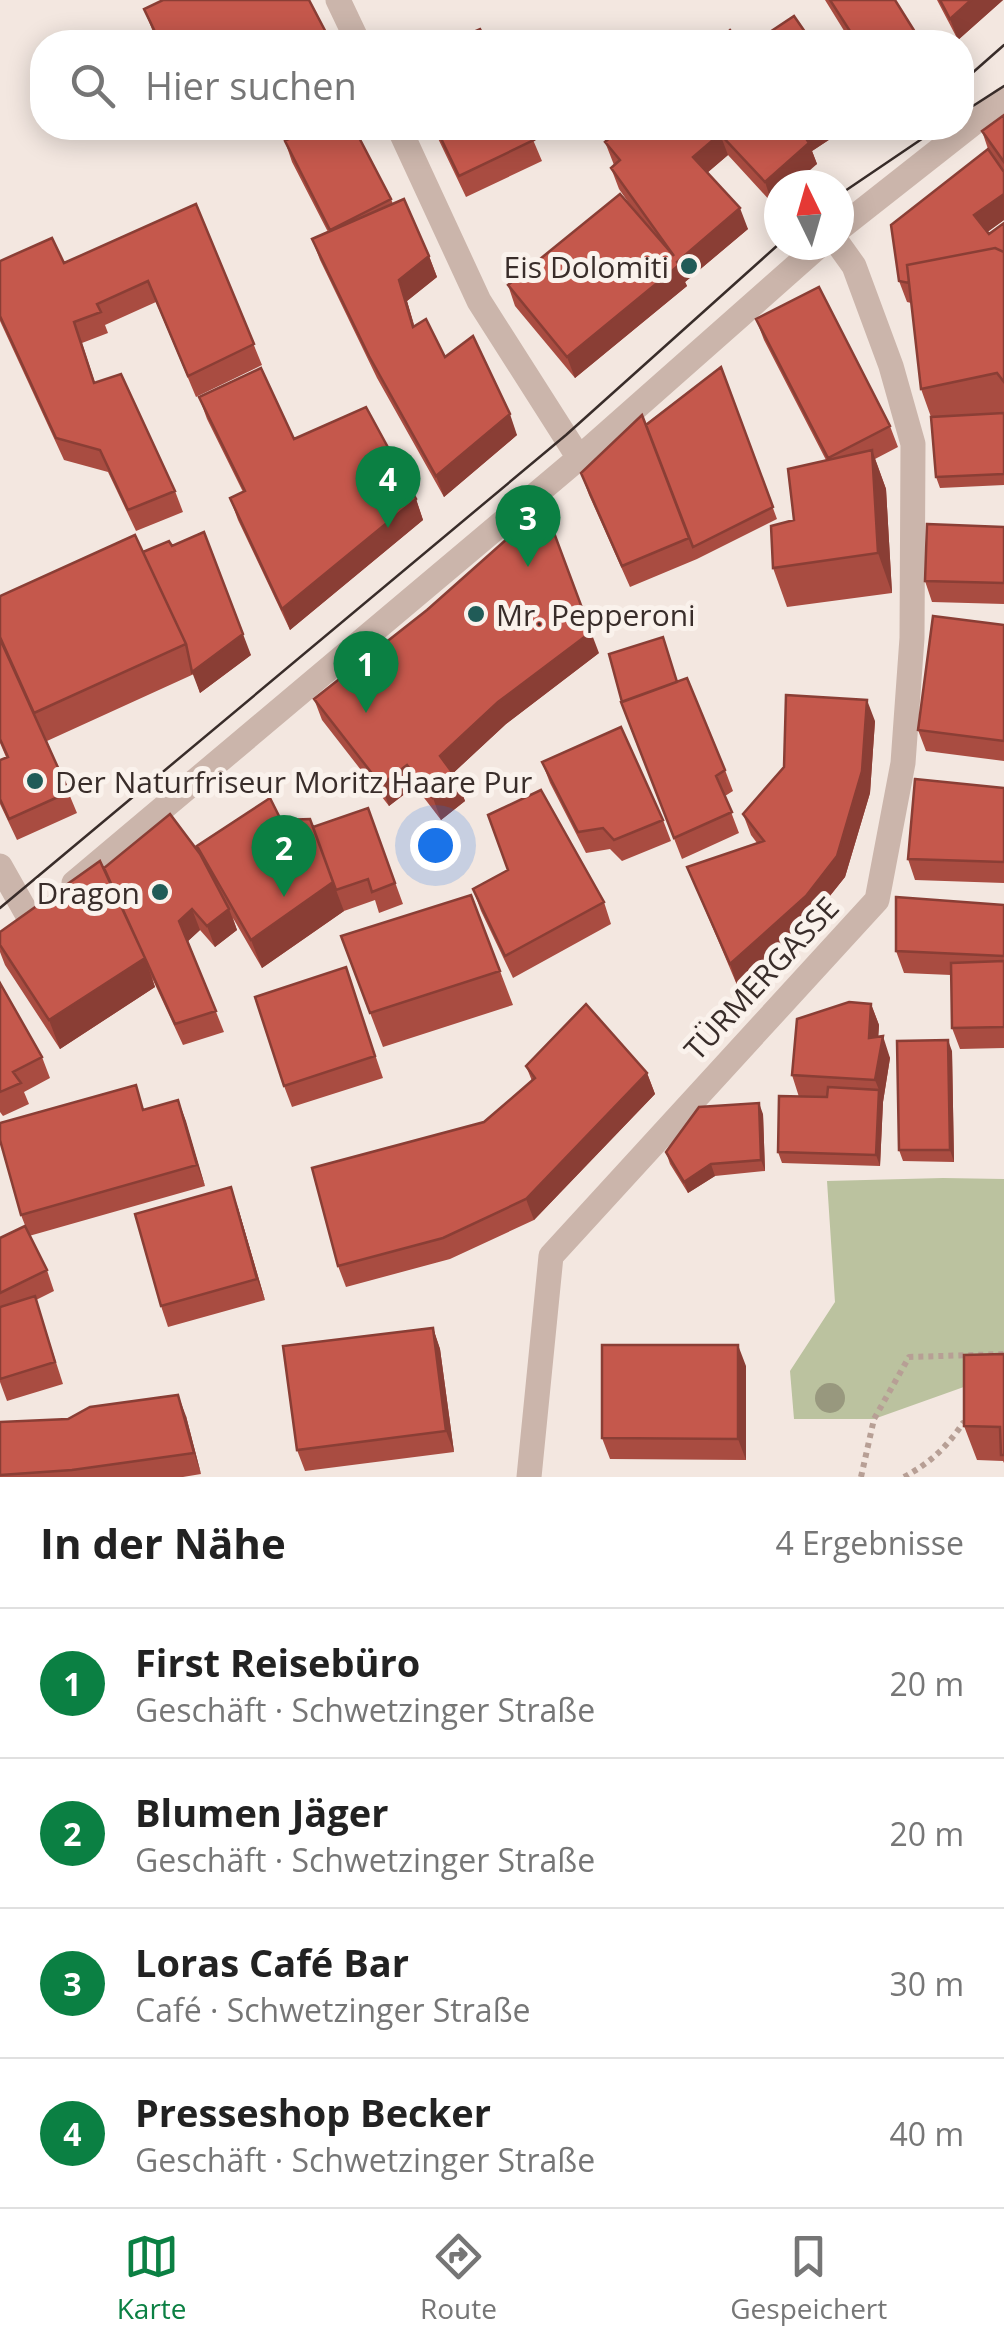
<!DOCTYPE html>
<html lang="de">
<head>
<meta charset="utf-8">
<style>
	body { margin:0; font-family:"Open Sans",sans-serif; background:#f2f2f2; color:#222 }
	.compass { position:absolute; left:764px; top:170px; width:90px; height:90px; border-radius:50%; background:#fff; box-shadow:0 5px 25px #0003; rotate:355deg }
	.you { position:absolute; left:435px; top:845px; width:35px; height:35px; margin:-25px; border:8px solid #fff; border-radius:50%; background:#1a73e8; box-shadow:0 0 0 15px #1a73e833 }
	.badge { display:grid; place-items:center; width:65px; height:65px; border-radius:50%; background:#0b8043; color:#fff; font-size:32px; font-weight:700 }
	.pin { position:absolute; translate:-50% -82px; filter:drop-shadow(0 2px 5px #0008) }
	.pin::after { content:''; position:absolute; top:52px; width:35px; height:30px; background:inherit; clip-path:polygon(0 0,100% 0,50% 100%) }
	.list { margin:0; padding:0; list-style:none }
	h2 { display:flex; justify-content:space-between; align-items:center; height:130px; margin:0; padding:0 40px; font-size:42px }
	h2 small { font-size:32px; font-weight:400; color:#767676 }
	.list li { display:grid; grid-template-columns:65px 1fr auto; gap:30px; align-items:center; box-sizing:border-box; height:150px; padding:0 40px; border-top:2px solid #e0e0e0 }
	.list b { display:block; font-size:38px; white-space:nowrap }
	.list p { margin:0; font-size:32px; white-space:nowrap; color:#767676 }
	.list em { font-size:32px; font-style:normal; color:#767676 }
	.icon { flex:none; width:55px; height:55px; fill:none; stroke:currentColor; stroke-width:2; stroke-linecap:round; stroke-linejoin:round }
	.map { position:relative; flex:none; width:1004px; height:1477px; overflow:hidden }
	.search { position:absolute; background:#fff; box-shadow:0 5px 25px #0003; left:30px; right:30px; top:30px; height:110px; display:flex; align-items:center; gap:25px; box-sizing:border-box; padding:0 35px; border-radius:40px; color:#767676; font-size:38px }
	.sheet { height:730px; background:#fff }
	nav { display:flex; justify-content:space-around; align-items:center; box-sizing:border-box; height:140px; border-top:2px solid #e0e0e0; background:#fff; font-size:28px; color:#767676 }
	nav a { display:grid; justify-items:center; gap:5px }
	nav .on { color:#0b8043 }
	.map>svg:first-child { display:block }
	.green { fill:#bbc29f }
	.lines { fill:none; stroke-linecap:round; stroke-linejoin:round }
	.path { stroke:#b79f95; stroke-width:6; stroke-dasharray:5 5; stroke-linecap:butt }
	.minor { stroke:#cbb5ab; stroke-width:25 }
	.tram { stroke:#392d2a; stroke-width:2.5 }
	.tree { fill:#98987e }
	.wall { fill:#a94c41 }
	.shaded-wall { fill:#8a3e35 }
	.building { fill:#c5584c; stroke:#8a3e35; stroke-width:2.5 }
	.poi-dot { fill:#205b57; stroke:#faf2ec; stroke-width:4 }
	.labels { text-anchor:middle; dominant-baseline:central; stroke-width:10; stroke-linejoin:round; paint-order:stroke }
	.poi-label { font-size:30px; fill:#392d2a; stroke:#faf2ec; text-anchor:end }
	.street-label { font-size:30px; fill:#392d2a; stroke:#faf2ec }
</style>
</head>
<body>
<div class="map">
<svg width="1004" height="1477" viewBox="0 0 1004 1477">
	<rect width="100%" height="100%" fill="#f3e7e0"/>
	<path class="green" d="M943,1178L1004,1179V1383H975L874,1419H794L790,1371L835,1302L827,1181Z"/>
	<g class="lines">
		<path class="path" d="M861,1477L874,1419L909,1357L1004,1354
			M904,1477C930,1463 947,1447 963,1423H970"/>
		<path class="minor" d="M338,0L358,42
			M399,128L479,301L579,458
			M839,229L1004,99
			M0,866L30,919
			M74,883L579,458L820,245
			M529,1477L551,1256L877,900L903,763L912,638L913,444L891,366L854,266L839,245"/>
		<path class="tram" d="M962,82L1004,45
			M962,113L1004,86
			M839,195L938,128
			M0,908L566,435L779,244"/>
	</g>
	<circle class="tree" cx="830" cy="1398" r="15"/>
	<path class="wall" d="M825,0H895L921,42H851Z
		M937,0H1003L958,40Z
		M144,9L331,42H157Z
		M1004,115V220L987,232L989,234L1004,223V485L940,488L936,477L931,417L921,389L911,303L907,302L899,281L988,149L982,131Z
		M197,128H225L202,138Z
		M433,128H528L542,161L466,197Z
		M847,128L812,151L817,164L779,185V198L772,203L728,155L707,173L748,229L685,282L687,286L575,378L515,306L508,285L633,209L619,189L611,168L614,165L605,142Z
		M285,141L391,199L393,204L429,256L437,277L407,301L414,326L517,435L444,497L377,378L320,260L312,239L328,232L292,162Z
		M196,204L262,365L196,397L156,302L105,325L108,333L82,343L95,383L175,491L183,512L136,531L108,472L64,460L0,321V261L64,263Z
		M756,319L890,426L898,447L875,459L886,489L892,593L787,607L773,568L794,520L826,460L764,340Z
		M721,367L777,519L697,559L630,587L589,495L581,473Z
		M199,397L294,439L416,499L423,520L290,630L238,520L230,498L243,492L207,419Z
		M1004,527V604L932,602L925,581Z
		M143,552L251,655L200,693L194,674L47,741L77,813L17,840L0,804V760L6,757L0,743V596Z
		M1004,625V761L926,751L918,730Z
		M599,653L506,724L453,773L465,801L441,820L415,786L389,806L322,720L314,699Z
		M678,681L725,770L733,791L725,796L739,833L682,859L629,723L622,702Z
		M875,721L870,793L845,877L813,917L737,985L687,867L757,843L751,835L743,814Z
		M542,762L663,820L671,841L622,861L610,849L586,853L550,783Z
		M1004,788V883L915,880L908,859Z
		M368,808L403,904L379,913L375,900L344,911L262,968L233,918L237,930L215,947L200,930L188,941L224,1032L183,1045L152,978L155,987L60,1049L5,965L0,952V932L104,868L200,854L197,846L281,820L321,848Z
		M473,889L604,902L611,924L513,978L481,911Z
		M1004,905V1048L960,1049L952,1028L951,975L904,973L896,951Z
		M341,936L500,971L513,1005L383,1047Z
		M0,983L42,1057L50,1078L24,1092L29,1104L3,1116L0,1112Z
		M353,989L383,1078L292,1107L284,1086Z
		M871,1004L879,1025L878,1037L890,1058L883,1102L880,1166L782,1163L778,1152L799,1097L792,1075Z
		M952,1051L954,1162L903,1161L899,1150Z
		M526,1066L647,1073L655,1094L534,1220L450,1259L346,1287L338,1266L484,1122L532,1081Z
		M178,1100L205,1186L29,1236L47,1270L54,1291L36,1300L63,1384L7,1401L0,1382V1238L28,1233L21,1215L145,1110Z
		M763,1114L765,1171L715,1176L688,1193L670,1164L666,1152Z
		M238,1208L265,1300L168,1327L161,1306Z
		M433,1328L440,1349L454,1452L305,1471L297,1450Z
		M1004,1354V1463L1003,1461L977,1460L964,1426Z
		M746,1366V1460L610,1459L602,1438Z
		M186,1416L201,1474L183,1477H0V1422Z"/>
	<path class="shaded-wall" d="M971,0H1003L958,40L950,19Z
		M808,128H847L812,151L817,164L793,185H779V198L772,203L765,182L802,132Z
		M720,134L728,155L701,178L693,157Z
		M1004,194V220L982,236L974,215Z
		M740,208L748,229L685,282L687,286L575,378L567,357Z
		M429,256L437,277L407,301L421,348L399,280Z
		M510,414L517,435L444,497L436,476Z
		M872,450L886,489L892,593L878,553Z
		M416,499L423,520L290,630L282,609Z
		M591,632L599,653L506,724L448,778L440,756L498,702Z
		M243,634L251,655L200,693L192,672Z
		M867,700L875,721L870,793L845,877L813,917L737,985L730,964Z
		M407,765L415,786L389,806L381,785Z
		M457,779L465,801L441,820L433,798Z
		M333,882L344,911L262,968L251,940Z
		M192,909L200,930L187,942L179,921Z
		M229,909L237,930L215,947L207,926Z
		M145,958L155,987L60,1049L49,1020Z
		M871,1004L879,1025L877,1059L869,1038Z
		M883,1036L890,1058L883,1102L880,1166L876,1155L879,1090L875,1080Z
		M948,1040L952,1051L954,1162L950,1150Z
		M647,1073L655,1094L534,1220L526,1199Z
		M178,1100L186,1121L205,1186L197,1165Z
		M759,1103L763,1114L765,1171L761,1160Z
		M711,1164L715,1176L688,1193L684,1182Z
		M231,1187L238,1208L265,1300L257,1279Z
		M433,1328L440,1349L454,1452L446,1431Z
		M738,1345L746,1366V1460L738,1439Z
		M178,1395L186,1416L201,1474L194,1453Z"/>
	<path class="building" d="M163,0H309L331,42H160L144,9Z
		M830,0H895L920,40L917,42H857Z
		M940,0H971L950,19Z
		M794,16L812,42H755Z
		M480,29L487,42H451Z
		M730,30L739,42H717Z
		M1004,115V162L982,131Z
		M311,128H354L391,199L330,230L285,141Z
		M436,128H528L534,140L459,176Z
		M621,128H808L802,132L809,143L765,182L720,134L693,157L740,208L677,262L679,265L567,357L508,285L620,194L674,256L611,168L620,160L605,142Z
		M988,149L1004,172V194L974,215L989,234L1004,223V252L995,248L907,265L909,283L899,281L891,225Z
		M404,199L429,256L399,280L413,327L426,319L445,357L473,336L510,414L436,476L369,356L312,239Z
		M196,204L254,344L188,376L148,281L97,304L101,312L74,322L94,383L121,374L175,491L128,510L100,450L56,438L0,316V261L52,238L64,263Z
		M995,248L1004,252V382L997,373L921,389L907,265Z
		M819,287L890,426L828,458L756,319Z
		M721,367L773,507L693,547L646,425Z
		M261,368L294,439L366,407L416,499L282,609L230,498L245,491L199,397Z
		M1004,413V474L936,477L931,417Z
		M642,415L689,538L622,566L581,473Z
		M872,450L878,553L773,568L771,526L794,520L788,469Z
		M544,506L591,632L498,702L440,756L457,779L433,798L407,765L381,785L314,699L427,610Z
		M927,524L1004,527V583L925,581Z
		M204,532L243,634L192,672L186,644L143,552L169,541L172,546Z
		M135,535L186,644L34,713L0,637V596Z
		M933,616L1004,625V741L918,730Z
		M663,637L677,682L622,702L609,654Z
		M0,639L69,792L9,819L0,799V760L8,757L0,739Z
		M687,678L725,770L716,776L732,812L674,838L621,702Z
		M786,695L867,700L862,771L837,856L806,896L730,964L687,867L764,841L743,814L784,767Z
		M621,727L663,820L614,840L603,828L578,832L542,762Z
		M915,779L1004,788V862L908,859Z
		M541,790L604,902L505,956L473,889L508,870L488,815Z
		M270,798L281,820L310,819L333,882L251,940L197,846Z
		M368,808L395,883L372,892L368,879L336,890L313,827Z
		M170,814L200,854L229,909L207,926L192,909L179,921L216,1011L175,1024L104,868Z
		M100,861L145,958L49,1020L0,945V932Z
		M471,895L500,971L370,1013L341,936Z
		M896,897L1004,905V956L896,951Z
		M1004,961V1027L952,1028L951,963Z
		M346,967L375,1056L284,1086L255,997Z
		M0,983L42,1057L13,1072L21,1083L0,1092Z
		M849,1002L871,1004L869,1038L883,1036L875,1080L792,1075L797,1019Z
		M586,1004L647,1073L526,1199L443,1238L338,1266L312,1168L484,1122L535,1078L526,1066Z
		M948,1040L950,1150H899L897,1041Z
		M136,1085L143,1110L178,1100L197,1165L21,1215L0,1140V1123Z
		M828,1087L879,1090L876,1155L778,1152L779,1096L827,1097Z
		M759,1103L761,1160L711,1164L684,1182L666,1152L699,1107Z
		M231,1187L257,1279L161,1306L135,1214Z
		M25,1226L47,1270L0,1293V1238Z
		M35,1296L55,1362L0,1379V1307Z
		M433,1328L446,1431L297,1450L283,1346Z
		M602,1345H738V1439L602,1438Z
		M1004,1354V1455H1001L1000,1427L964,1426V1355Z
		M178,1395L194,1453L72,1470L0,1475V1422L68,1419L90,1407Z"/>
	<g class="poi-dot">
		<circle cx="689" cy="266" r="10"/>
		<circle cx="476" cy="614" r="10"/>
		<circle cx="35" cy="781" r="10"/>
		<circle cx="160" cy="892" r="10"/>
	</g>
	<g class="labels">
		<g class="poi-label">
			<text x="669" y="266">Eis Dolomiti</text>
			<text x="496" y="614" text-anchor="start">Mr. Pepperoni</text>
			<text x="55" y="781" text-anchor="start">Der Naturfriseur Moritz Haare Pur</text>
			<text x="140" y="892">Dragon</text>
		</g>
		<g class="street-label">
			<text transform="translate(761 978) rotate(-47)">TÜRMERGASSE</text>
		</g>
	</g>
</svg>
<svg class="compass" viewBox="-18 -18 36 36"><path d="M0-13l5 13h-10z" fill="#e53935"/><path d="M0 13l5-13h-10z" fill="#767676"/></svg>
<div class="you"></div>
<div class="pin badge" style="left:366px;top:713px">1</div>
<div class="pin badge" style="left:284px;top:897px">2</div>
<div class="pin badge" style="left:528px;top:567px">3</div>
<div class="pin badge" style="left:388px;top:528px">4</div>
<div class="search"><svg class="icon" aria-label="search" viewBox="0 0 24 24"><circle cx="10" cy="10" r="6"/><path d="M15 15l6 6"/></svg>Hier suchen</div>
</div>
<section class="sheet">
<h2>In der Nähe<small>4 Ergebnisse</small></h2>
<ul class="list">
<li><span class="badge">1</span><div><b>First Reisebüro</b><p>Geschäft · Schwetzinger Straße</p></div><em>20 m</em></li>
<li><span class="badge">2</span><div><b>Blumen Jäger</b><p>Geschäft · Schwetzinger Straße</p></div><em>20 m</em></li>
<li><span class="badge">3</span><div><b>Loras Café Bar</b><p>Café · Schwetzinger Straße</p></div><em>30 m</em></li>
<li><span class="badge">4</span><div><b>Presseshop Becker</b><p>Geschäft · Schwetzinger Straße</p></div><em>40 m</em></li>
</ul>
</section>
<nav>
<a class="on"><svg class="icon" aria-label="map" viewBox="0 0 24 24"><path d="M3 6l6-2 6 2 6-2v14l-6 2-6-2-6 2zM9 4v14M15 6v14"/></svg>Karte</a>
<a><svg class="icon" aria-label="directions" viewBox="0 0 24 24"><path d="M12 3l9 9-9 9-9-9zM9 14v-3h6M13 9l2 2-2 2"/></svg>Route</a>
<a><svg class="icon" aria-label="saved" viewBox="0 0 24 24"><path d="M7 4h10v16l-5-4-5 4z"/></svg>Gespeichert</a>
</nav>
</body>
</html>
